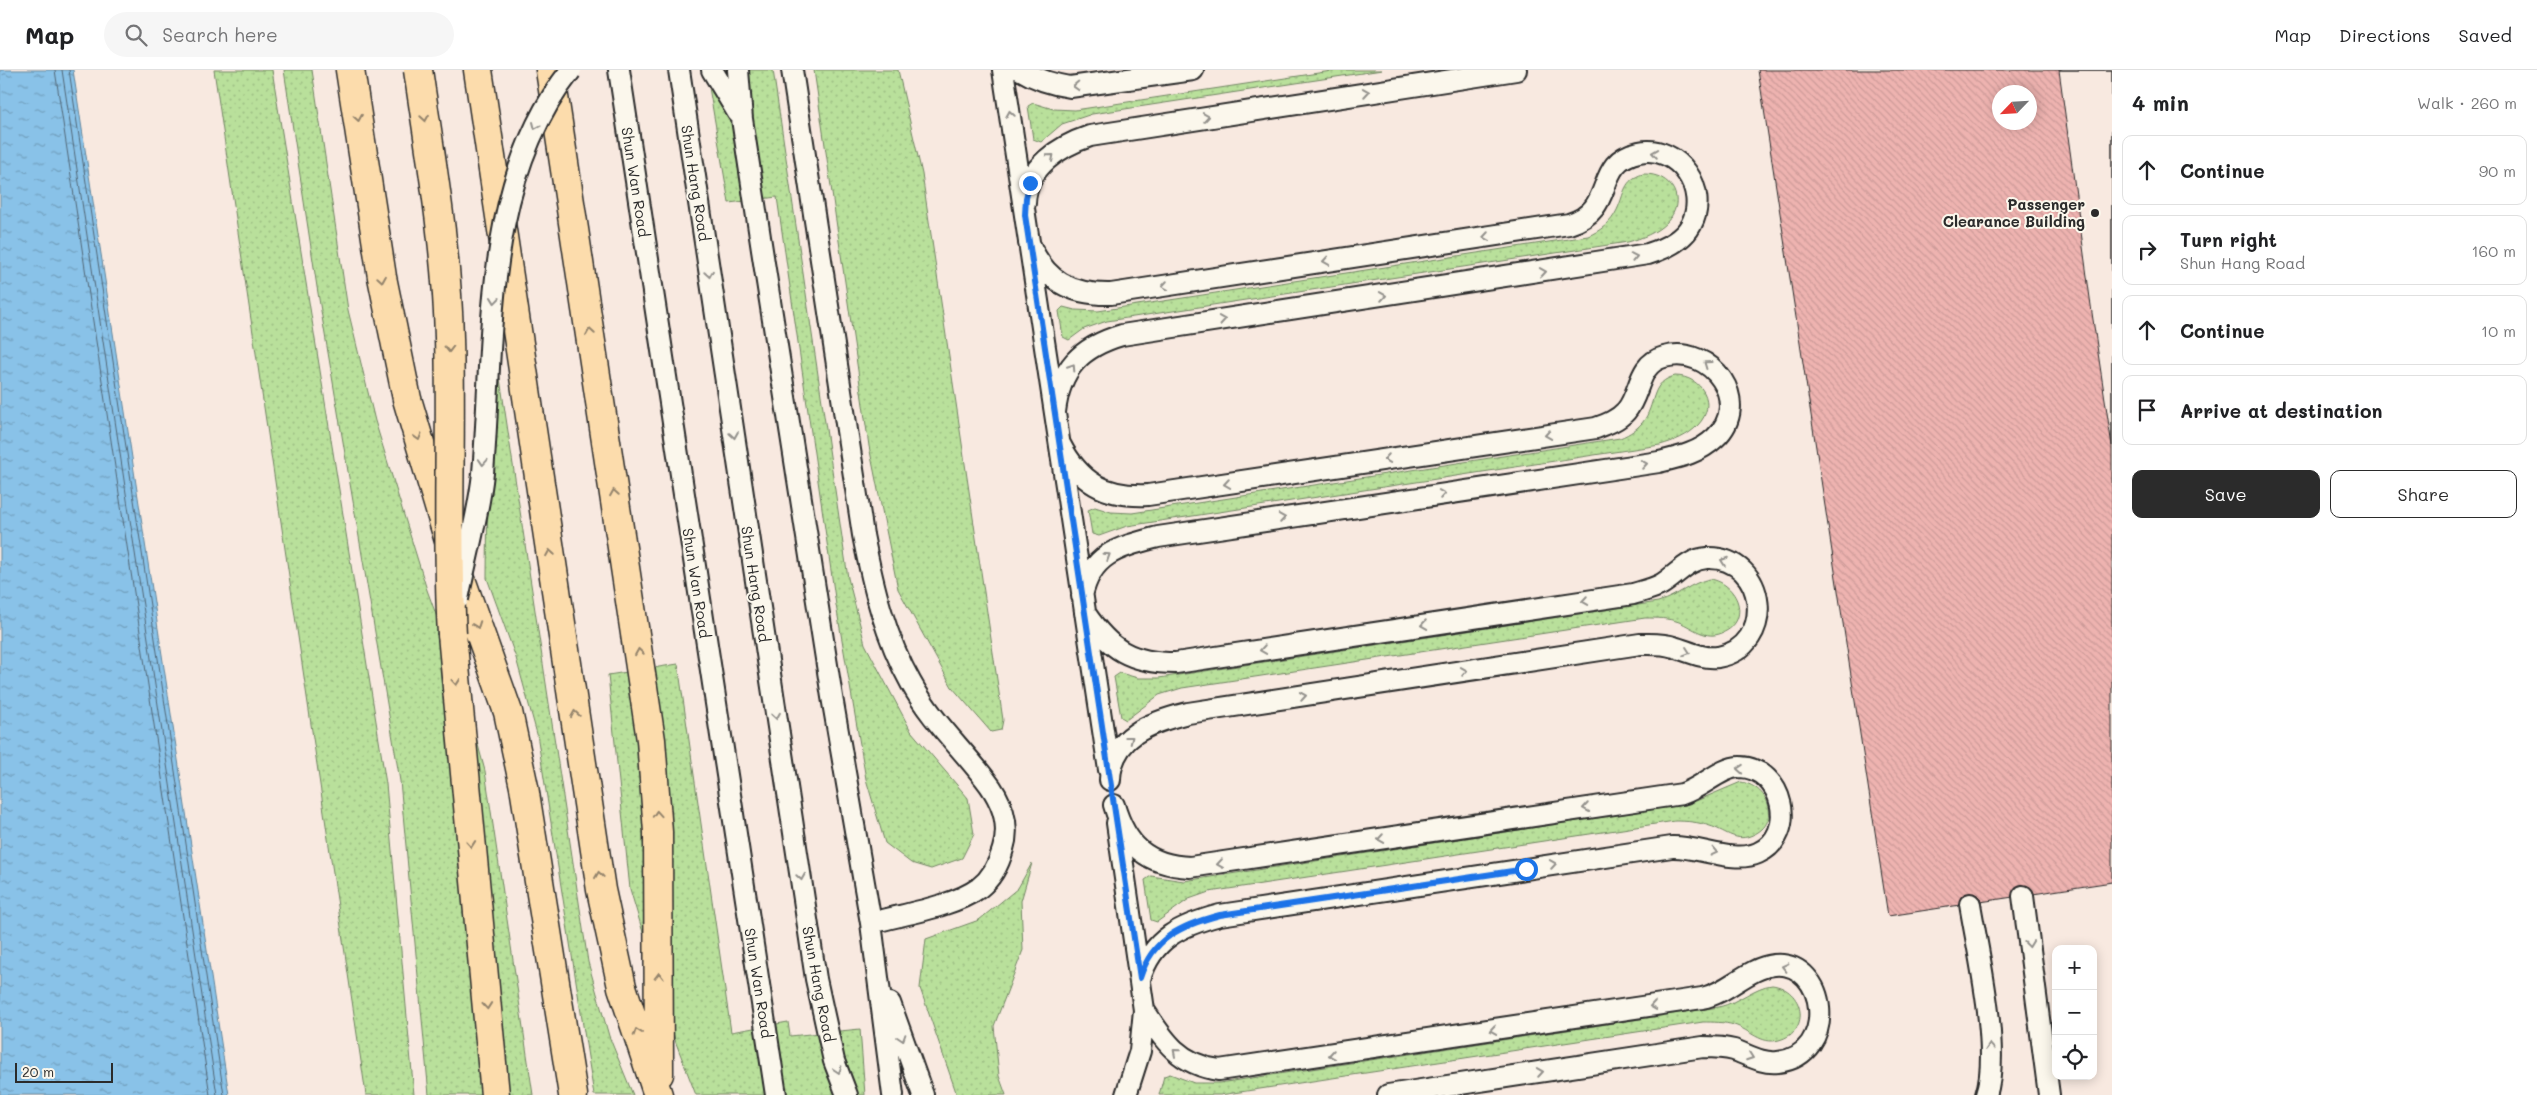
<!DOCTYPE html>
<html lang="en">
<head>
<meta charset="utf-8">
<style>
	body { margin:0; font-family:Mali,sans-serif; background:#f6f6f6; color:#202124 }
	.controls { position:absolute; right:15px; bottom:15px; display:grid; overflow:hidden; border-radius:10px; box-shadow:0 2px 12px #0003 }
	.controls button { width:45px; height:45px; display:grid; place-items:center; padding:0; border:0; border-bottom:1px solid #e0e0e0; background:#fff; color:#202124; font:25px sans-serif }
	.compass { position:absolute; left:1992px; top:15px; width:45px; height:45px; border-radius:50%; background:#fff; box-shadow:0 2px 12px #0003; rotate:245deg }
	.scale { position:absolute; left:15px; bottom:12px; width:98px; box-sizing:border-box; padding-left:5px; border:2px solid #2b2b2b; border-top:0; font-size:14px; line-height:18px; white-space:nowrap; color:#2b2b2b; -webkit-text-stroke:4px #fbf7ec; paint-order:stroke }
	.stop { position:absolute; width:15px; height:15px; margin:-11px; border:4px solid #1a73e8; border-radius:50%; background:#fff }
	.stop.end { background:#1a73e8; border-color:#fff; box-shadow:0 1px 5px #0008 }
	.list { margin:0; padding:0; list-style:none }
	h2 { display:flex; justify-content:space-between; align-items:center; height:65px; margin:0; padding:0 20px; font-size:21px }
	h2 small { font-size:16px; font-weight:400; color:#757577 }
	.list li { display:grid; grid-template-columns:32px 1fr auto; gap:15px; align-items:center; box-sizing:border-box; height:70px; margin:0 10px 10px; padding:0 10px; border:1px solid #e0e0e0; border-radius:10px }
	.list b { display:block; font-size:19px; white-space:nowrap }
	.list p { margin:0; font-size:16px; white-space:nowrap; color:#757577 }
	.list em { font-size:16px; font-style:normal; color:#757577 }
	.actions { display:flex; gap:10px; padding:15px 20px }
	.actions a { flex:1; padding:11px 0; border:1px solid #2b2b2b; border-radius:10px; text-align:center; font-size:18px; color:#2b2b2b }
	.actions .main { background:#2b2b2b; color:#fff }
	.icon { flex:none; width:28px; height:28px; fill:none; stroke:currentColor; stroke-width:2; stroke-linecap:round; stroke-linejoin:round }
	.map { position:relative; flex:none; width:2112px; height:1025px; overflow:hidden }
	header { display:flex; align-items:center; gap:30px; box-sizing:border-box; height:70px; padding:0 25px; background:#fff; border-bottom:1px solid #e0e0e0 }
	header strong { font-size:24px }
	nav { display:flex; gap:28px; margin-inline-start:auto; font-size:18px }
	.search { width:350px; height:45px; background:#f6f6f6; display:flex; align-items:center; gap:12px; box-sizing:border-box; padding:0 18px; border-radius:28px; color:#757577; font-size:19px }
	main { display:flex }
	aside { flex:1; background:#fff }
	.map>svg:first-child { display:block }
	.grass { fill:url(#grass-dots); stroke:#728663 }
	.water { fill:url(#water-ripples); stroke:#63869c }
	.lines { fill:none; stroke-linecap:round; stroke-linejoin:round }
	.shore { stroke:#516777; stroke-width:1 }
	.building { fill:url(#building-back-hatch); stroke:#2b2b2b; fill-rule:evenodd }
	.lane-casing { stroke:#2b2b2b; stroke-width:24 }
	.highway-casing { stroke:#2b2b2b; stroke-width:31 }
	.lane { stroke:#fbf7ec; stroke-width:20 }
	.highway { stroke:#fcdcac; stroke-width:28 }
	.lane-bridge-casing { stroke:#2b2b2b; stroke-width:24; stroke-linecap:butt }
	.highway-bridge-casing { stroke:#2b2b2b; stroke-width:31; stroke-linecap:butt }
	.lane-bridge { stroke:#fbf7ec; stroke-width:20 }
	.highway-bridge { stroke:#fcdcac; stroke-width:28 }
	.oneway { stroke:#93918c }
	.oneway2 { stroke:#94846c }
	.route { stroke:#1a73e8; stroke-width:6 }
	.poi-dot { fill:#2b2b2b; stroke:#fbf7ec; stroke-width:2 }
	.labels { text-anchor:middle; dominant-baseline:central; stroke-width:4; stroke-linejoin:round; paint-order:stroke }
	.street-label { font-size:15px; fill:#2b2b2b; stroke:#fbf7ec }
	.poi-label { font-size:15px; font-weight:bold; fill:#2b2b2b; stroke:#fbf7ec; text-anchor:end }
</style>
</head>
<body>
<header>
<strong>Map</strong>
<div class="search"><svg class="icon" aria-label="search" viewBox="0 0 24 24"><circle cx="10" cy="10" r="6"/><path d="M15 15l6 6"/></svg>Search here</div>
<nav><a>Map</a><a>Directions</a><a>Saved</a></nav>
</header>
<main>
<div class="map">
<svg width="2112" height="1025" viewBox="0 0 2112 1025">
	<defs>
		<pattern id="grass-dots" width="8" height="8" patternUnits="userSpaceOnUse" patternTransform="scale(1.25)"><rect width="8" height="8" fill="#b9e09b"/><path d="M2 2h.1M6 6h.1" fill="none" stroke="#9fc086" stroke-width="1.8" stroke-linecap="round"/></pattern>
		<pattern id="water-ripples" width="26" height="14" patternUnits="userSpaceOnUse" patternTransform="scale(1.25)"><rect width="26" height="14" fill="#89c2e8"/><path d="M2 4q2-2 4 0t4 0M15 11q2-2 4 0t4 0" fill="none" stroke="#709ebc"/></pattern>
		<pattern id="building-back-hatch" width="6" height="6" patternUnits="userSpaceOnUse" patternTransform="scale(1.25)"><rect width="6" height="6" fill="#eeb3b0"/><path d="M-1 5l2 2M0 0l6 6M5-1l2 2" fill="none" stroke="#cc9a98"/></pattern>
	</defs>
	<rect width="100%" height="100%" fill="#f8e9e0"/>
	<filter id="ink" filterUnits="userSpaceOnUse"><feTurbulence type="fractalNoise" baseFrequency=".02" numOctaves="2"/><feDisplacementMap in="SourceGraphic" scale="10" xChannelSelector="R" yChannelSelector="G"/><feConvolveMatrix kernelMatrix="1 2 1 2 8 2 1 2 1" color-interpolation-filters="sRGB"/></filter>
	<g filter="url(#ink)">
		<path class="grass" d="M214,0H272L386,714L414,1025H366Z
			M284,0H312L348,240L375,351L427,520L462,615L485,701L533,1025H429L400,711L317,217Z
			M706,0H773L848,508L865,574L911,661L968,728L974,764L962,788L931,799L911,793L885,773L866,709L836,535L777,127L729,133Z
			M814,0H898L922,104L1003,650L1001,660L991,662L952,617L898,519L869,376Z
			M1338,0H1382L1092,44L1062,54L1041,72L1033,69L1028,36L1033,33L1053,39L1075,40Z
			M1643,104C1672,103 1688,131 1666,153C1656,163 1642,168 1628,172L1107,251L1084,259L1069,270L1063,267L1059,241L1063,237L1075,240L1098,241L1588,166C1600,161 1611,153 1617,140C1625,123 1623,110 1643,104Z
			M496,282L588,892L609,966L633,1025H594L537,664L516,588L487,508L488,399Z
			M1675,306C1702,306 1718,334 1698,355C1688,366 1674,371 1660,375L1127,456L1099,466L1092,464L1088,440L1095,437L1111,442L1132,443L1620,368C1630,364 1639,358 1645,349C1656,331 1651,312 1675,306Z
			M1710,509C1738,513 1752,551 1722,563C1705,570 1694,558 1679,552C1668,548 1657,548 1645,548L1182,618L1159,625L1126,650L1121,647L1114,607L1120,603L1138,608H1159L1658,532C1678,526 1692,512 1710,509Z
			M678,594L731,962L788,952L790,966L860,959L865,1025H696L676,973L630,819L608,605Z
			M1741,712C1771,717 1782,755 1750,766C1735,772 1724,760 1710,756C1698,752 1687,751 1675,751L1209,822L1189,829L1157,852L1151,850L1145,810L1151,806L1184,811L1689,734Z
			M1032,793L1021,831L1023,880L994,956L999,1006L1006,1025H957L920,918L926,869L979,850L1018,818Z
			M1772,915C1804,919 1812,961 1779,970C1761,975 1750,960 1734,955C1724,952 1713,952 1703,952L1220,1025H1159L1164,1006L1170,1004L1194,1013H1219L1719,937C1740,932 1754,917 1772,915Z"/>
		<path class="water" d="M0,0H73L229,1025H0Z"/>
		<g class="lines">
			<path class="shore" d="M55,0L210,1025
				M62,0L217,1025
				M69,0L224,1025"/>
		</g>
		<path class="building" d="M1758,0H2112V812L1888,846ZM2000,22H2030V52H2000Z
			M2059,0H2112V376L2092,243Z"/>
		<g class="lines">
			<g class="lane-casing">
				<path id="lane" d="M619,0L776,1025
					M679,0L816,909L834,991L847,1025
					M712,0L738,43
					M738,0L742,49L762,180L832,627L871,853L893,1025
					M792,0L863,465C873,516 885,567 911,613C932,651 959,675 985,709C1001,729 1011,754 1003,779C999,794 992,808 979,818C953,837 903,844 871,853
					M1003,0L1109,700
					M1021,0C1037,10 1052,14 1070,17L1193,0
					M1025,133C1026,97 1060,76 1090,66L1516,0
					M1029,173C1045,211 1071,225 1111,224L1569,154C1618,139 1592,92 1639,82C1678,74 1710,120 1691,155C1683,170 1664,179 1648,184L1122,265C1081,277 1060,298 1055,342
					M1060,374C1080,413 1105,427 1148,425L1596,358C1607,354 1618,350 1626,341C1641,324 1637,294 1664,287C1712,274 1753,333 1715,368C1699,383 1680,387 1659,392L1158,467C1120,477 1091,483 1082,526
					M1085,543C1110,580 1131,593 1176,593L1633,524C1643,521 1653,519 1662,514C1677,505 1688,489 1707,488C1768,486 1777,577 1718,587C1702,589 1688,581 1674,577C1663,573 1651,574 1640,574L1188,643C1151,652 1111,666 1110,710
					M1114,735C1126,776 1147,795 1190,797L1682,724C1702,718 1721,697 1740,697C1783,698 1799,765 1758,783C1733,794 1699,776 1672,777L1220,845C1182,855 1152,868 1140,909
					M1117,753L1144,940L1140,981L1126,1025
					M2023,826L2049,1025
					M1970,834C1978,883 2001,980 1986,1025
					M890,933L923,1025
					M1144,940C1164,971 1180,995 1219,1000L1702,928C1728,923 1747,898 1774,895C1828,890 1839,985 1778,992C1762,994 1748,985 1734,980C1723,977 1714,977 1703,977L1388,1025"/>
			</g>
			<g class="highway-casing">
				<path id="highway" d="M350,0L382,207L407,329L457,498L508,642L524,717L573,1025
					M478,0L601,820L622,917L658,1025
					M550,0L651,670L658,762L659,1004
					M452,564L495,1025"/>
			</g>
			<use href="#lane" class="lane"/>
			<use href="#highway" class="highway"/>
			<g class="lane-bridge-casing">
				<path id="lane-bridge" d="M458,529C466,488 479,444 483,403C494,269 482,112 571,0"/>
			</g>
			<g class="highway-bridge-casing">
				<path id="highway-bridge" d="M418,0C431,89 447,178 449,268C452,366 446,465 452,564"/>
			</g>
			<use href="#lane-bridge" class="lane-bridge"/>
			<use href="#highway-bridge" class="highway-bridge"/>
		</g>
		<defs><path id="oneway-chevron" d="M-2-3.5L2.5 0L-2 3.5" fill="none" stroke-width="1.6" stroke-linecap="round" stroke-linejoin="round" transform="scale(1.25)"/></defs>
		<g class="oneway">
			<use href="#oneway-chevron" transform="translate(1076 16) rotate(178)"/>
			<use href="#oneway-chevron" transform="translate(1366 22) rotate(-9)"/>
			<use href="#oneway-chevron" transform="translate(1010 44) rotate(-99)"/>
			<use href="#oneway-chevron" transform="translate(1206 47) rotate(-9)"/>
			<use href="#oneway-chevron" transform="translate(536 56) rotate(114)"/>
			<use href="#oneway-chevron" transform="translate(1655 83) rotate(-171)"/>
			<use href="#oneway-chevron" transform="translate(1051 87) rotate(-41)"/>
			<use href="#oneway-chevron" transform="translate(1486 167) rotate(171)"/>
			<use href="#oneway-chevron" transform="translate(1634 187) rotate(-11)"/>
			<use href="#oneway-chevron" transform="translate(1326 191) rotate(171)"/>
			<use href="#oneway-chevron" transform="translate(1543 202) rotate(-9)"/>
			<use href="#oneway-chevron" transform="translate(709 204) rotate(81)"/>
			<use href="#oneway-chevron" transform="translate(1165 216) rotate(171)"/>
			<use href="#oneway-chevron" transform="translate(1383 226) rotate(-9)"/>
			<use href="#oneway-chevron" transform="translate(495 230) rotate(96)"/>
			<use href="#oneway-chevron" transform="translate(1222 250) rotate(-9)"/>
			<use href="#oneway-chevron" transform="translate(1707 294) rotate(-144)"/>
			<use href="#oneway-chevron" transform="translate(1072 297) rotate(-57)"/>
			<use href="#oneway-chevron" transform="translate(734 365) rotate(81)"/>
			<use href="#oneway-chevron" transform="translate(1548 365) rotate(171)"/>
			<use href="#oneway-chevron" transform="translate(1387 389) rotate(171)"/>
			<use href="#oneway-chevron" transform="translate(483 392) rotate(94)"/>
			<use href="#oneway-chevron" transform="translate(1644 394) rotate(-9)"/>
			<use href="#oneway-chevron" transform="translate(1227 414) rotate(171)"/>
			<use href="#oneway-chevron" transform="translate(1442 424) rotate(-9)"/>
			<use href="#oneway-chevron" transform="translate(1282 448) rotate(-9)"/>
			<use href="#oneway-chevron" transform="translate(1107 486) rotate(-33)"/>
			<use href="#oneway-chevron" transform="translate(1724 491) rotate(-160)"/>
			<use href="#oneway-chevron" transform="translate(1585 531) rotate(171)"/>
			<use href="#oneway-chevron" transform="translate(1424 555) rotate(171)"/>
			<use href="#oneway-chevron" transform="translate(1263 580) rotate(171)"/>
			<use href="#oneway-chevron" transform="translate(1687 582) rotate(19)"/>
			<use href="#oneway-chevron" transform="translate(1464 601) rotate(-9)"/>
			<use href="#oneway-chevron" transform="translate(1303 626) rotate(-9)"/>
			<use href="#oneway-chevron" transform="translate(776 646) rotate(81)"/>
			<use href="#oneway-chevron" transform="translate(1130 669) rotate(-38)"/>
			<use href="#oneway-chevron" transform="translate(1740 699) rotate(-176)"/>
			<use href="#oneway-chevron" transform="translate(1586 738) rotate(171)"/>
			<use href="#oneway-chevron" transform="translate(1381 769) rotate(171)"/>
			<use href="#oneway-chevron" transform="translate(1714 782) rotate(13)"/>
			<use href="#oneway-chevron" transform="translate(1220 794) rotate(172)"/>
			<use href="#oneway-chevron" transform="translate(1553 794) rotate(-9)"/>
			<use href="#oneway-chevron" transform="translate(801 807) rotate(81)"/>
			<use href="#oneway-chevron" transform="translate(2029 874) rotate(83)"/>
			<use href="#oneway-chevron" transform="translate(1785 897) rotate(-167)"/>
			<use href="#oneway-chevron" transform="translate(1653 936) rotate(171)"/>
			<use href="#oneway-chevron" transform="translate(1493 960) rotate(171)"/>
			<use href="#oneway-chevron" transform="translate(902 968) rotate(72)"/>
			<use href="#oneway-chevron" transform="translate(1990 977) rotate(-94)"/>
			<use href="#oneway-chevron" transform="translate(1176 982) rotate(-139)"/>
			<use href="#oneway-chevron" transform="translate(1332 985) rotate(171)"/>
			<use href="#oneway-chevron" transform="translate(1750 987) rotate(20)"/>
			<use href="#oneway-chevron" transform="translate(838 1000) rotate(72)"/>
			<use href="#oneway-chevron" transform="translate(1540 1002) rotate(-9)"/>
		</g>
		<g class="oneway2">
			<use href="#oneway-chevron" transform="translate(358 48) rotate(81)"/>
			<use href="#oneway-chevron" transform="translate(425 48) rotate(81)"/>
			<use href="#oneway-chevron" transform="translate(382 209) rotate(81)"/>
			<use href="#oneway-chevron" transform="translate(590 262) rotate(-99)"/>
			<use href="#oneway-chevron" transform="translate(449 279) rotate(89)"/>
			<use href="#oneway-chevron" transform="translate(418 367) rotate(73)"/>
			<use href="#oneway-chevron" transform="translate(614 423) rotate(-99)"/>
			<use href="#oneway-chevron" transform="translate(550 483) rotate(-99)"/>
			<use href="#oneway-chevron" transform="translate(477 555) rotate(70)"/>
			<use href="#oneway-chevron" transform="translate(639 582) rotate(-99)"/>
			<use href="#oneway-chevron" transform="translate(456 612) rotate(85)"/>
			<use href="#oneway-chevron" transform="translate(575 644) rotate(-99)"/>
			<use href="#oneway-chevron" transform="translate(657 744) rotate(-94)"/>
			<use href="#oneway-chevron" transform="translate(471 774) rotate(85)"/>
			<use href="#oneway-chevron" transform="translate(599 805) rotate(-98)"/>
			<use href="#oneway-chevron" transform="translate(659 906) rotate(-90)"/>
			<use href="#oneway-chevron" transform="translate(487 936) rotate(85)"/>
			<use href="#oneway-chevron" transform="translate(637 962) rotate(-109)"/>
		</g>
	</g>
	<g class="lines" filter="url(#ink)">
		<path class="route" d="M1030,113L1026,128L1025,145L1140,908C1152,868 1182,855 1220,845L1526,799"/>
	</g>
	<circle class="poi-dot" cx="2095" cy="143" r="5"/>
	<g class="labels">
		<g class="street-label">
			<text transform="translate(636 112) rotate(81)">Shun Wan Road</text>
			<text transform="translate(696 113) rotate(81)">Shun Hang Road</text>
			<text transform="translate(697 513) rotate(81)">Shun Wan Road</text>
			<text transform="translate(756 514) rotate(81)">Shun Hang Road</text>
			<text transform="translate(759 913) rotate(81)">Shun Wan Road</text>
			<text transform="translate(819 914) rotate(79)">Shun Hang Road</text>
		</g>
		<g class="poi-label">
			<text x="2085" y="134">Passenger<tspan x="2085" dy="17">Clearance Building</tspan></text>
		</g>
	</g>
</svg>
<div class="controls">
<button>+</button>
<button>−</button>
<button><svg class="icon" aria-label="locate" viewBox="0 0 24 24"><circle cx="12" cy="12" r="6"/><path d="M12 2v4M12 18v4M2 12h4M18 12h4"/></svg></button>
</div>
<svg class="compass" viewBox="-18 -18 36 36"><path d="M0-13l5 13h-10z" fill="#e53935"/><path d="M0 13l5-13h-10z" fill="#757577"/></svg>
<div class="scale">20 m</div>
<div class="stop" style="left:1526px;top:799px"></div>
<div class="stop end" style="left:1030px;top:113px"></div>
</div>
<aside>
<h2>4 min<small>Walk · 260 m</small></h2>
<ul class="list">
<li><svg class="icon" aria-label="ahead" viewBox="0 0 24 24"><path d="M12 20V5M6 11l6-6 6 6"/></svg><div><b>Continue</b></div><em>90 m</em></li>
<li><svg class="icon" aria-label="right" viewBox="0 0 24 24"><path d="M7 20v-9h11M14 6l5 5-5 5"/></svg><div><b>Turn right</b><p>Shun Hang Road</p></div><em>160 m</em></li>
<li><svg class="icon" aria-label="ahead" viewBox="0 0 24 24"><path d="M12 20V5M6 11l6-6 6 6"/></svg><div><b>Continue</b></div><em>10 m</em></li>
<li><svg class="icon" aria-label="arrive" viewBox="0 0 24 24"><path d="M6 21V4h12l-3 4 3 4H6"/></svg><div><b>Arrive at destination</b></div></li>
</ul>
<div class="actions"><a class="main">Save</a><a>Share</a></div>
</aside>
</main>
</body>
</html>
